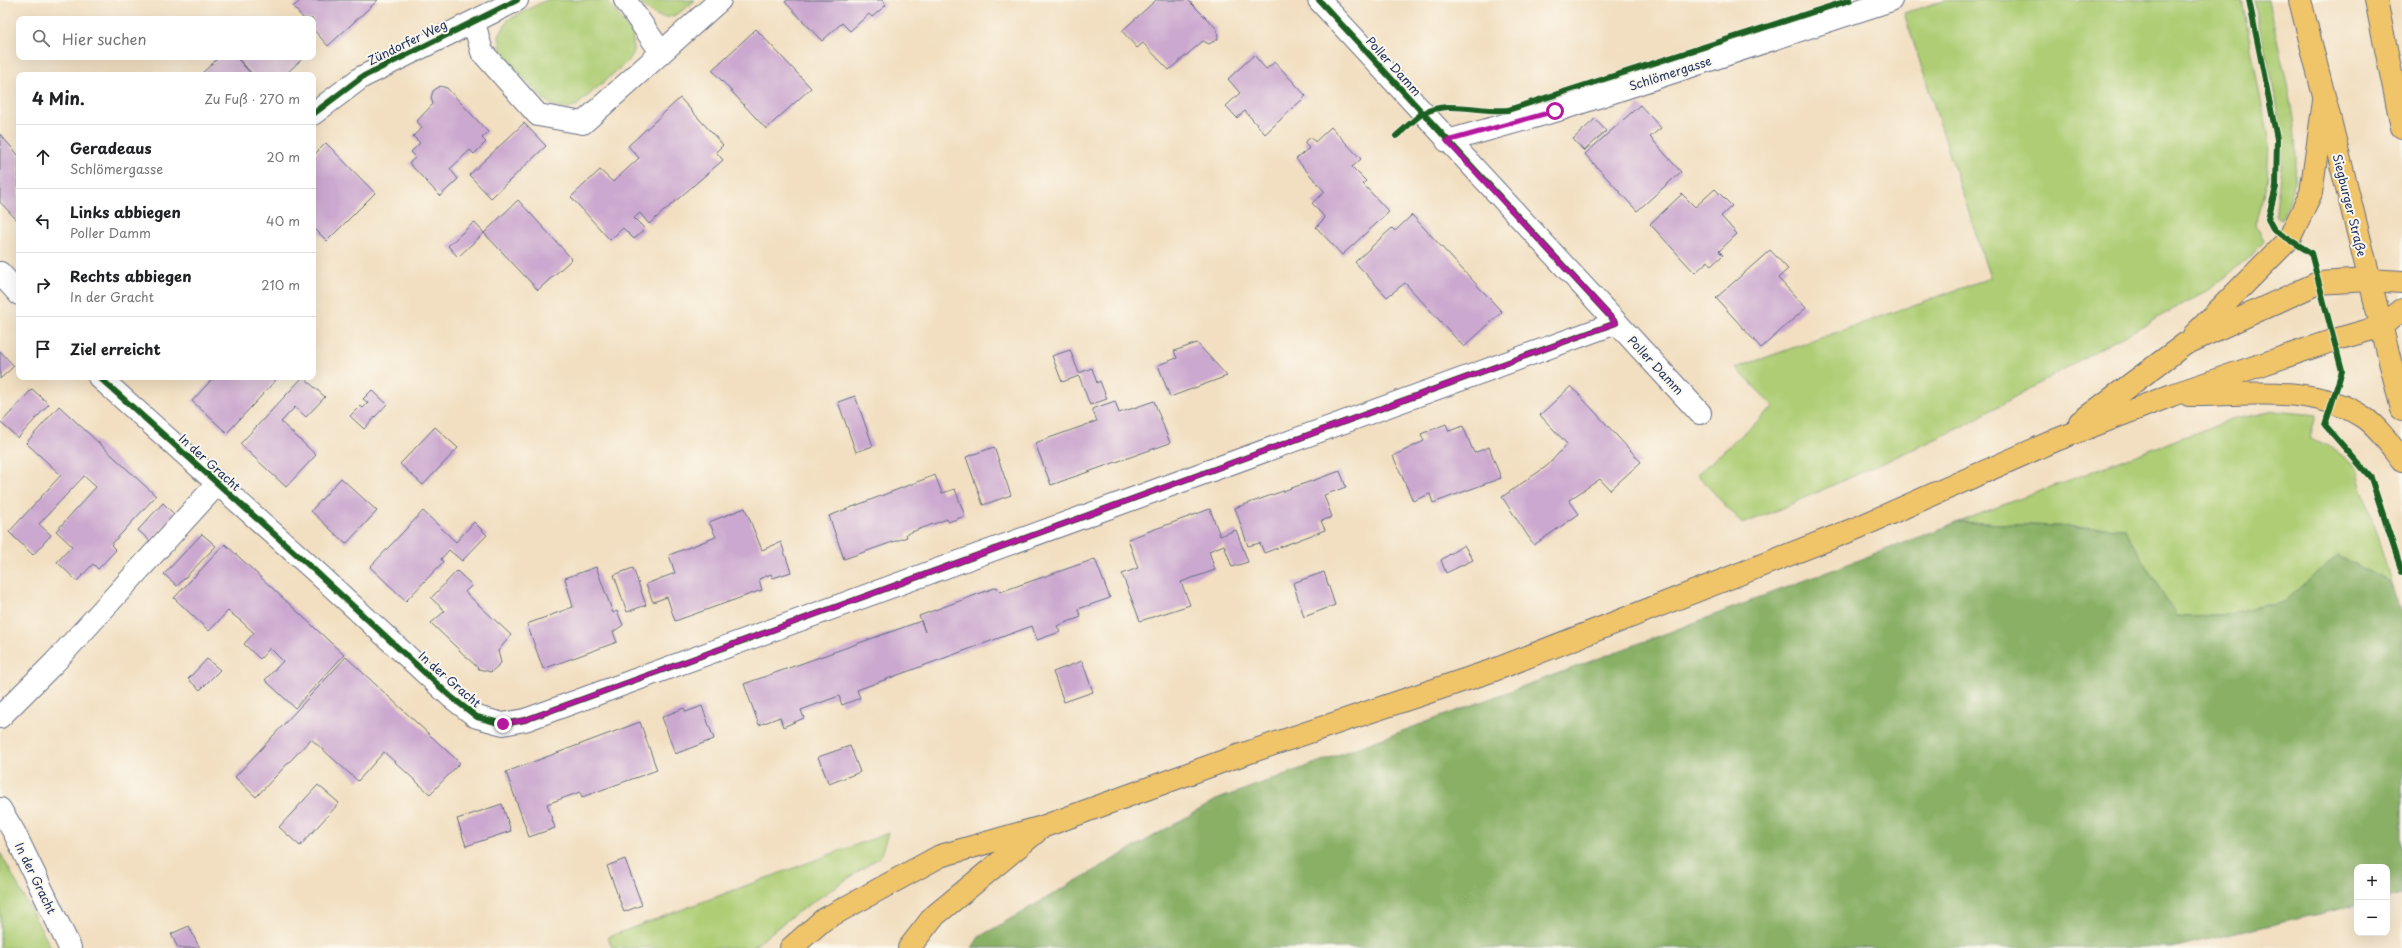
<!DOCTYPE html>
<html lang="de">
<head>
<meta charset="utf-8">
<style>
	body { margin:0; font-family:"Playpen Sans",sans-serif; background:#f6f6f6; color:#202124 }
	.controls { position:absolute; right:12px; bottom:12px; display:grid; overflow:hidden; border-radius:8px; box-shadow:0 4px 16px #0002 }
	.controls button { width:36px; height:36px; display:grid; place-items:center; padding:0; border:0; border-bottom:1px solid #e0e0e0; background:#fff; color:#202124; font:20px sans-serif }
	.stop { position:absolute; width:12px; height:12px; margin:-9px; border:3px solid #b5179e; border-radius:50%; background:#fff }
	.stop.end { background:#b5179e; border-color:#fff; box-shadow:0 1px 4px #0008 }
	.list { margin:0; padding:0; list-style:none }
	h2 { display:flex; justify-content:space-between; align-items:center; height:52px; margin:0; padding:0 16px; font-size:17px }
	h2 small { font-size:13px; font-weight:400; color:#757577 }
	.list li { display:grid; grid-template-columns:26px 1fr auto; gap:12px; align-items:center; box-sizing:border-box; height:64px; padding:0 16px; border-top:1px solid #e0e0e0 }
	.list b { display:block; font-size:15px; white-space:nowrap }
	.list p { margin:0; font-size:13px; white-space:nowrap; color:#757577 }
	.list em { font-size:13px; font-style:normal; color:#757577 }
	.icon { flex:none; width:22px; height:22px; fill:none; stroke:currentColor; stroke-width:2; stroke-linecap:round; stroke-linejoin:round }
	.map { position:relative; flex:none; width:2402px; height:948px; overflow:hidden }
	.search { position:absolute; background:#fff; box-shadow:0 4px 16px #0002; left:16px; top:16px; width:300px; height:44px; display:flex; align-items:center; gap:10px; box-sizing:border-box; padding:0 14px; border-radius:8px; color:#757577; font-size:15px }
	.panel { position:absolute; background:#fff; box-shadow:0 4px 16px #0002; left:16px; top:72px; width:300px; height:308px; border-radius:8px }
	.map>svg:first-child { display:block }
	.green { fill:#aecd74; stroke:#647e69 }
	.forest { fill:#8ab066; stroke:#527062 }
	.building { fill:#cba8cf }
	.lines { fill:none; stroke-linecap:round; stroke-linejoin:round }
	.minor-casing { stroke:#666d81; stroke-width:24 }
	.major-casing { stroke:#666d81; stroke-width:24 }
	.highway-casing { stroke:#666d81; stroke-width:24 }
	.minor { stroke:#fff; stroke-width:22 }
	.major { stroke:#f0c469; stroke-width:22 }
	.highway { stroke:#f0c469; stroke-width:22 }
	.cycleway-casing { stroke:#fbf7ec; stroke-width:8 }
	.cycleway { stroke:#1b5e20; stroke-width:6 }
	.route { stroke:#b5179e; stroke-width:5 }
	.labels { text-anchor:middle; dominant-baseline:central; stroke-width:4; stroke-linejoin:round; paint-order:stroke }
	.street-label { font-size:12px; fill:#1b2f5e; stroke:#fbf7ec }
</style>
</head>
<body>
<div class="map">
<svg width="2402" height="948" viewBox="0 0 2402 948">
	<rect width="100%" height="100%" fill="#fbf7ec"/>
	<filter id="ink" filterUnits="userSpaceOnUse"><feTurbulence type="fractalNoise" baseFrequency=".025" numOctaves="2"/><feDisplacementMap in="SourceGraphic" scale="8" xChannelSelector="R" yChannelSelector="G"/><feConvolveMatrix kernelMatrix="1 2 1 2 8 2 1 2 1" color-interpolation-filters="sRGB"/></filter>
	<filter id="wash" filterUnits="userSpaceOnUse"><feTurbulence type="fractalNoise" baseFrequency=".012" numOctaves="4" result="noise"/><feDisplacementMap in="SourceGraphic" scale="16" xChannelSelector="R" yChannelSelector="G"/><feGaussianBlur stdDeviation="0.9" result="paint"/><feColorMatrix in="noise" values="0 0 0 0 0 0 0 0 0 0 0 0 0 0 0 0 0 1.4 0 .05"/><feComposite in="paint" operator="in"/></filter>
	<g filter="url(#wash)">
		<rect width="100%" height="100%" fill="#f2dfc1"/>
		<path class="green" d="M546,0H607L633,35V54L630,59L576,106L565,109L553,106L545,100L502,54L499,36L508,20Z
			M638,0H695C672,21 661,25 638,0Z
			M1946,0H2242L2269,144L2267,182L2255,224L2264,240L2253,254L2209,290L2094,352L1958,429L1773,512L1742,524L1697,474L1774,407L1736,368L1990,278L1904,13Z
			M2253,0H2268C2279,55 2306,139 2292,193C2290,202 2286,210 2282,219L2276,216C2276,192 2283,170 2281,146C2279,97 2263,48 2253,0Z
			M2274,411L2316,415L2310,439C2333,447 2343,452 2358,472L2391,583L2338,555L2284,602L2221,615L2175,616L2125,529L1958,522L2226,421Z
			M888,833L880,857L792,916L752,948H612L608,937Z
			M0,852L51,948H0Z"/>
		<path class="forest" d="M1958,522L2125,529L2176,616L2221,615L2284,601L2338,555L2391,583L2402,617V894L2387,898V867H2357V905L2172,948H972L979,937L1216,800L1667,633Z"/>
		<g id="blocks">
			<path class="building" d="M301,0H378L328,46L313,29V19H304L293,7Z
				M787,0H882L886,5L872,17L869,14L850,31L842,23L822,41L785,2Z
				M1156,0H1188L1217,29L1218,39L1209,44L1203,41L1169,70L1143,43L1137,48L1122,31Z
				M756,29L811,88L766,129L712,70Z
				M1254,55L1266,69L1275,62L1306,96L1265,134L1245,111L1237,118L1226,106L1240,93L1228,79Z
				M213,57H236L251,74L200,75L216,60Z
				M237,57H304L285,75H253Z
				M440,86L447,88L488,132L482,138L486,142L474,154L470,150L450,169L458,179L440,196L409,163L416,157L411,152L420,143L413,136L422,128L417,121L433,104L431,98L433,91Z
				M680,98L723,145L716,152L723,160L649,224L640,213L634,218L645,229L634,239L623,228L610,240L571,197L600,170L613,182L639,158L628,146Z
				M1640,105L1661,128L1650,137L1681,172L1637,211L1585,154Z
				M1595,119L1606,131L1584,151L1573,139Z
				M524,123L546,146L491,198L469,175Z
				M1331,127L1361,159L1352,167L1366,181L1363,184L1389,212L1342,255L1316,227L1325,218L1312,203L1325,192L1296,159L1309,148L1304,143L1311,137L1315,142Z
				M0,134L19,156L18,221L0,202Z
				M326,143L375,193L327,241L313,227V156Z
				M1715,189L1732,206L1721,216L1737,234L1719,251L1723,255L1711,266L1708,261L1695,273L1650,224L1682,194L1695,207Z
				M518,200L572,259L538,290L484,233L458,257L448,246L474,222L484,233Z
				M1412,215L1502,312L1464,347L1405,283L1387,297L1355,262L1392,228L1395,231Z
				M1770,250L1788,269L1778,278L1806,308L1761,348L1716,298Z
				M1197,343L1227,376L1170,397L1158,365L1177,358L1174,351Z
				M1070,350L1079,373L1092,368L1097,383L1100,381L1107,399L1090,405L1079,376L1062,382L1052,356Z
				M0,351L14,366L0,379Z
				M214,377H273L276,380L227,433L192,401Z
				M303,377L325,397L306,417L295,407L281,422L316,455L286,487L240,444Z
				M1571,386L1641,462L1610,490L1600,479L1569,500L1579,514L1534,545L1502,497L1547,466L1567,444L1540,415Z
				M32,389L49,404L18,438L1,423Z
				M372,390L387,404L364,429L350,416L360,406L363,408L368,403L363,399Z
				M855,396L873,446L856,452L838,402Z
				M1115,401L1119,413L1154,401L1170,443L1051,485L1035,443L1097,421L1092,409Z
				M59,406L156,496L111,545L116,550L98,569L93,564L77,581L57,562L72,546L56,531L96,487L84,476L39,524L51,535L33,555L9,532L61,475L26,443Z
				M1446,424L1449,431L1463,426L1474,453L1489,447L1501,478L1433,503L1430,494L1413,501L1393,456L1424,441L1421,434Z
				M435,427L458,448L423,485L400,464Z
				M994,447L1011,495L983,505L966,457Z
				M1340,471L1346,487L1324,495L1332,517L1321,521L1325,530L1264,553L1260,543L1248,546L1235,508Z
				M935,475L942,493L955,489L965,516L948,522L947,519L906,534L907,537L844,559L829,516Z
				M341,478L377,511L346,544L311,511Z
				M163,503L175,515L150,541L138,530Z
				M745,508L762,550L781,542L791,572L773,578L771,574L759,579L762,590L675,621L667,597L653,602L646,584L675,573L669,555L716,537L709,522Z
				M1210,509L1220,536L1236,530L1248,562L1232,567L1224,545L1209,551L1215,570L1181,582L1190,605L1140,621L1122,574L1138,568L1128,539Z
				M423,511L456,542L474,522L487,535L462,561L449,550L441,559L443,562L406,601L370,567Z
				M202,534L216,546L177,586L164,574Z
				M225,544L344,655L295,708L265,680L283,661L270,648L260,659L244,644L254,633L241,621L228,611L209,631L174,598Z
				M1464,545L1473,560L1446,573L1441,560Z
				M1095,559L1110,598L1078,609L1081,617L1057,626L1060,632L1037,640L1032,626L857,690L860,698L842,705L839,696L801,710L804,718L783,727L780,717L759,725L744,684L921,621L925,632L921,620L919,616L997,587L1000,592Z
				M596,567L613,613L617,611L623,625L613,632L617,642L543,669L527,624L573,607L565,578Z
				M633,568L646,605L627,612L614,575Z
				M457,571L472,585L465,592L511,635L498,651L501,663L491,672L479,669L431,623L445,611L431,598Z
				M1324,572L1335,605L1304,617L1293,583Z
				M346,657L460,763L430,794L384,752L358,781L311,739L256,797L235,777Z
				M207,659L220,670L200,690L188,679Z
				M1082,661L1093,692L1064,702L1053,672Z
				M702,706L714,739L675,754L662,717L684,708L686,712Z
				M640,722L657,770L582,797L580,792L547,804L555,828L529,837L506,772Z
				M850,746L860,772L829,784L818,757Z
				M318,785L339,803L300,846L279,827Z
				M502,804L511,831L466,846L457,819Z
				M625,859L642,905L624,912L607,866Z
				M189,926L196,941L200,948H178L171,934Z"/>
		</g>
	</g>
	<g filter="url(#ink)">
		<use href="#blocks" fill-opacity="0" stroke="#666d81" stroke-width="1"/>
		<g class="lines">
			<g class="minor-casing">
				<path id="minor" d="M625,0L661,52
					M1319,0L1700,413
					M474,22L482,52L538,115L583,123L720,0
					M313,114L362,77L517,0
					M1447,141L1555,111L1891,0
					M0,273L19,294
					M99,377L313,569L450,696L477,717L503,724L525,720L1616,323
					M0,717L55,662L218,483
					M0,809L14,832L70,948"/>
			</g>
			<g class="major-casing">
				<path id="major" d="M2300,0L2402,409
					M2376,0L2402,127"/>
			</g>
			<g class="highway-casing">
				<path id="highway" d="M2194,335L2289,239L2311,193L2324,101
					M2189,395C2245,395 2314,384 2363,417C2378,427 2391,446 2402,460
					M2080,422L2185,344L2318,283L2369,280L2402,282
					M791,948L823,920L940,856L1042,827L1232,758L1494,670L1857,528L2056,440L2172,395L2334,340L2380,327L2402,310
					M909,948L933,917L1035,833"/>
			</g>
			<use href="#minor" class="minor"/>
			<use href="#major" class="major"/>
			<use href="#highway" class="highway"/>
			<g class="cycleway-casing">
				<path id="cycleway" d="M2249,0L2277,139L2276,187L2268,219L2274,230L2311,253L2342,371L2325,425L2371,478L2402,572
					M313,114L362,77L517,0
					M1396,136C1405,129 1413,120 1422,114C1447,99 1481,113 1508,110L1850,0
					M99,377L313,569L450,696L477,717L503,724L525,720L1616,323L1319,0"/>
			</g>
			<use href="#cycleway" class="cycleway"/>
		</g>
	</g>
	<g class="lines" filter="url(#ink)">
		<path class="route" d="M503,724L525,720L1616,323L1447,141L1555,111"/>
	</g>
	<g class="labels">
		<g class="street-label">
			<text transform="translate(407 42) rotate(-26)">Zündorfer Weg</text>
			<text transform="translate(1394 66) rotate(48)">Poller Damm</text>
			<text transform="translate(1670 73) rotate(-18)">Schlömergasse</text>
			<text transform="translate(2350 205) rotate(76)">Siegburger Straße</text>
			<text transform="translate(1656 365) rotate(47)">Poller Damm</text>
			<text transform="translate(210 462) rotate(42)">In der Gracht</text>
			<text transform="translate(450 679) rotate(41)">In der Gracht</text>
			<text transform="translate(36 878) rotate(64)">In der Gracht</text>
		</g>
	</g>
</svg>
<div class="controls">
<button>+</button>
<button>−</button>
</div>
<div class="stop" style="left:1555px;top:111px"></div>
<div class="stop end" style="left:503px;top:724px"></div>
<div class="search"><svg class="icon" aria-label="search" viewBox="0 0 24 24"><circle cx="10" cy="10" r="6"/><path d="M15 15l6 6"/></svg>Hier suchen</div>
<section class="panel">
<h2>4 Min.<small>Zu Fuß · 270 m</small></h2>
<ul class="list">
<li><svg class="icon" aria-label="ahead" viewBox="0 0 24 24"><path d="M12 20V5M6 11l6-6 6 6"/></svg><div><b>Geradeaus</b><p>Schlömergasse</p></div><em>20 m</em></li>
<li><svg class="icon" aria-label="left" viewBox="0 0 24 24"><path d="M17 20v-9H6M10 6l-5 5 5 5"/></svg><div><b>Links abbiegen</b><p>Poller Damm</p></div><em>40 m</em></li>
<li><svg class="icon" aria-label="right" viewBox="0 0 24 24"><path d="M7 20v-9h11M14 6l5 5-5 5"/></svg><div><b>Rechts abbiegen</b><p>In der Gracht</p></div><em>210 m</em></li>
<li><svg class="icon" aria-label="arrive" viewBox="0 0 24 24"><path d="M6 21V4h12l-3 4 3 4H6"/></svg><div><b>Ziel erreicht</b></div></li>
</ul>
</section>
</div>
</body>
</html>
